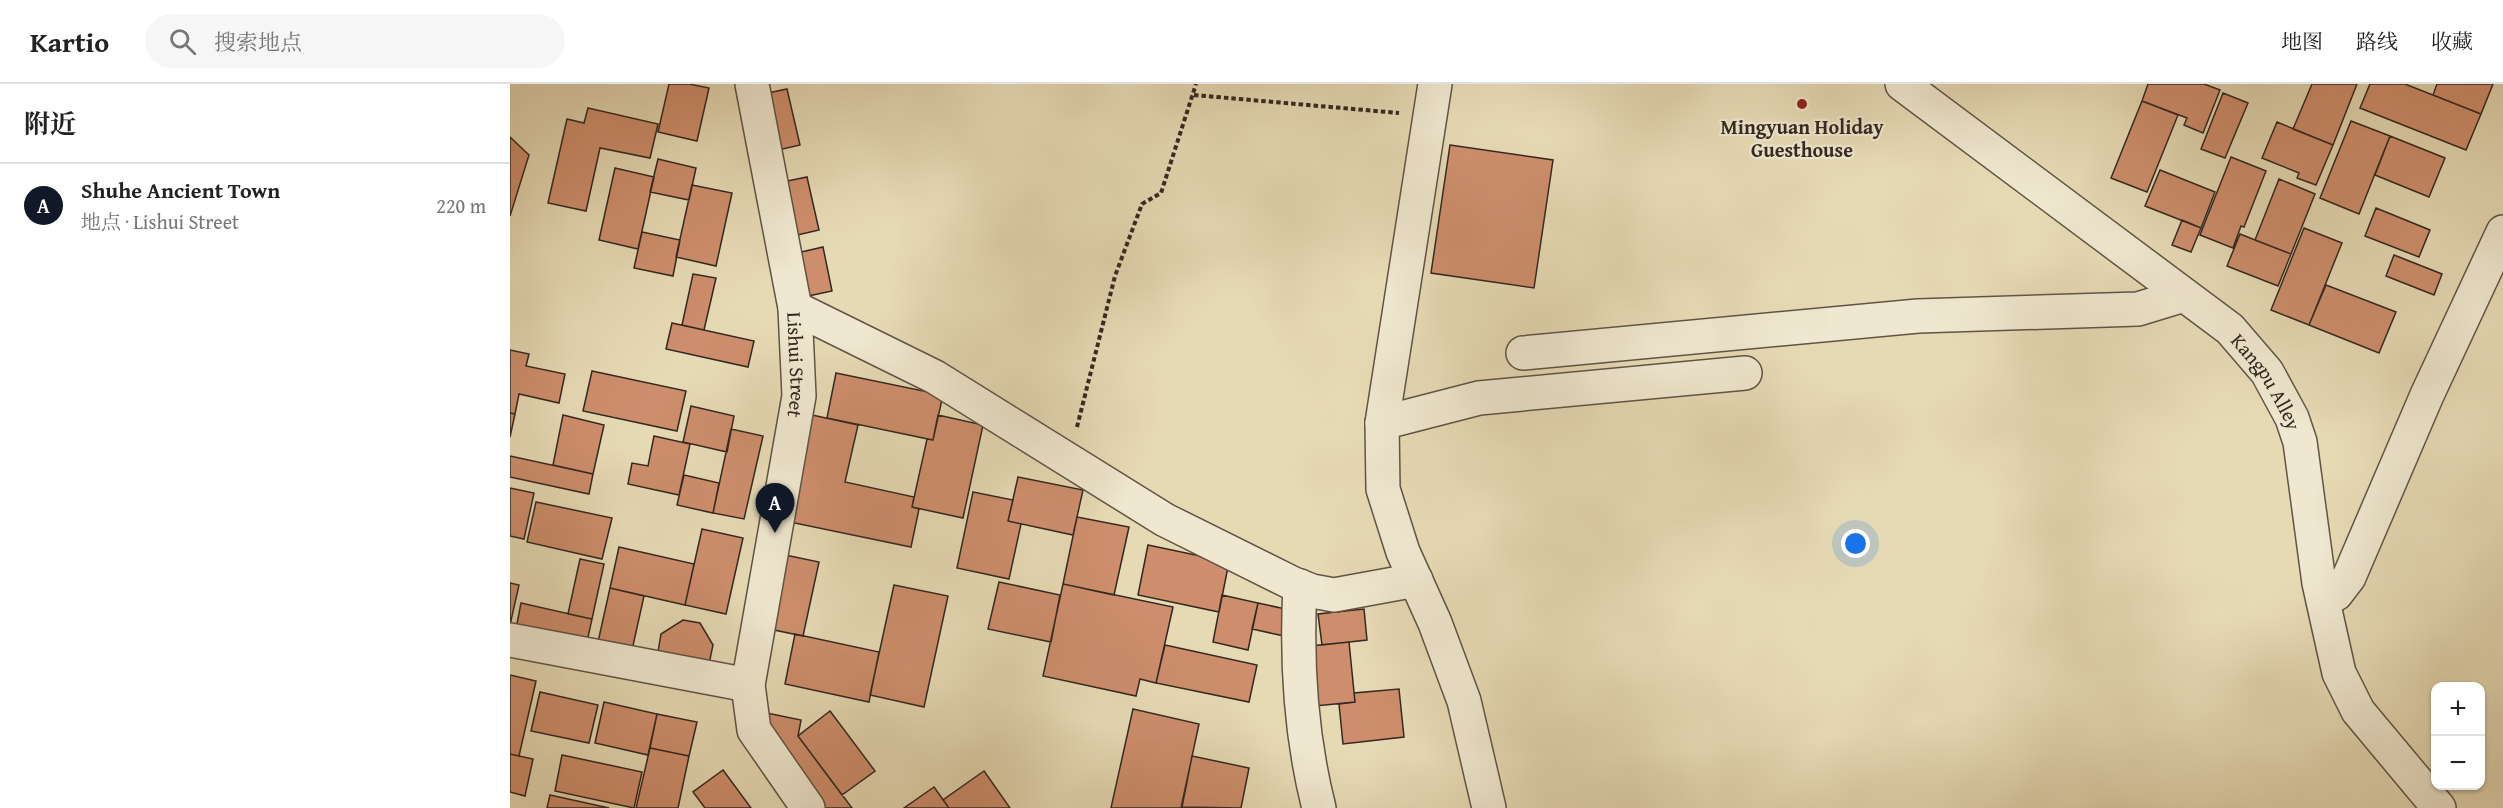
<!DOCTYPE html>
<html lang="zh">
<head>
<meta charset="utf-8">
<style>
	body { margin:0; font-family:"Gentium Book Plus","Noto Serif SC",serif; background:#f6f6f6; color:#222 }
	.controls { position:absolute; right:18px; bottom:18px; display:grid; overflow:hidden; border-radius:12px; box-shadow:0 2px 4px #0004 }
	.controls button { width:54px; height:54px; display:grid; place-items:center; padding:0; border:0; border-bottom:2px solid #e0e0e0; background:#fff; color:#222; font:30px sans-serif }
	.you { position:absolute; left:1346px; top:460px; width:21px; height:21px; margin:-15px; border:4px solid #fff; border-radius:50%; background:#1a73e8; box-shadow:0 0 0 9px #1a73e833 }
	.badge { display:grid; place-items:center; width:39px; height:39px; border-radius:50%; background:#111827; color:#fff; font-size:20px; font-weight:700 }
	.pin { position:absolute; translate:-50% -50px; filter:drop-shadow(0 2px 3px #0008) }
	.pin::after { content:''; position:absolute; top:32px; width:21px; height:18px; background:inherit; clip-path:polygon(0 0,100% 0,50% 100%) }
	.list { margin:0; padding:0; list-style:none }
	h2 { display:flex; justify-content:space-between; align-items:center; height:78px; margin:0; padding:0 24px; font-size:26px }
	h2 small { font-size:20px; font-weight:400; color:#767676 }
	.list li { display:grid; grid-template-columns:39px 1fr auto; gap:18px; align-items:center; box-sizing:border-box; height:84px; padding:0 24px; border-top:2px solid #e0e0e0 }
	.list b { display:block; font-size:22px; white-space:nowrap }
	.list p { margin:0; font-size:20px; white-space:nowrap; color:#767676 }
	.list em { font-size:20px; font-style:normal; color:#767676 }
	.icon { flex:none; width:33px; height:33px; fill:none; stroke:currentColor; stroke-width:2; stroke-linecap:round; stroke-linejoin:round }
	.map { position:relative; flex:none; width:1993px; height:724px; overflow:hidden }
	header { display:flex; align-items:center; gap:36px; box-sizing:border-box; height:84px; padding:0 30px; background:#fff; border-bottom:2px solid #e0e0e0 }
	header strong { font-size:28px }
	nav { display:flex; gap:33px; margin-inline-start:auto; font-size:21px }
	.search { width:420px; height:54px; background:#f6f6f6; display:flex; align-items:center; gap:15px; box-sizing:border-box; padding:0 21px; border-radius:33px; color:#767676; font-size:22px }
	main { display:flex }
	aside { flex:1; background:#fff }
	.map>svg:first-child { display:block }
	.building { fill:#ce8e6d; stroke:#332821; stroke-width:1.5 }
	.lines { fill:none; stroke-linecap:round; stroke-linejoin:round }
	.minor-casing { stroke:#605446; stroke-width:36 }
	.path { stroke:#332821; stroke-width:4; stroke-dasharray:4.5 3; stroke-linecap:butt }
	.minor { stroke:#efe7cf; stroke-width:33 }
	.poi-dot { fill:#8f2418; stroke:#efe7cf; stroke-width:2 }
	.labels { text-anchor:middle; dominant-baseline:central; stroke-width:4.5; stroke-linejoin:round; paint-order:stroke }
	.poi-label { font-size:20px; font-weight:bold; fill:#332821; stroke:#efe7cf }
	.street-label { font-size:20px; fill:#332821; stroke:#efe7cf }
</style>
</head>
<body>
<header>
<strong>Kartio</strong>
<div class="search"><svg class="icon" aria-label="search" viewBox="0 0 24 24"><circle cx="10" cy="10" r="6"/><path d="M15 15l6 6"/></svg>搜索地点</div>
<nav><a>地图</a><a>路线</a><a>收藏</a></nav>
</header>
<main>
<aside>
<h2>附近<small></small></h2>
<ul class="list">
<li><span class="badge">A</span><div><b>Shuhe Ancient Town</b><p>地点 · Lishui Street</p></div><em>220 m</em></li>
</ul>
</aside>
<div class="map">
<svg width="1993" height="724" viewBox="0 0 1993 724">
	<rect width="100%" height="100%" fill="#e6dab5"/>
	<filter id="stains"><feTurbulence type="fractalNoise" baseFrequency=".00333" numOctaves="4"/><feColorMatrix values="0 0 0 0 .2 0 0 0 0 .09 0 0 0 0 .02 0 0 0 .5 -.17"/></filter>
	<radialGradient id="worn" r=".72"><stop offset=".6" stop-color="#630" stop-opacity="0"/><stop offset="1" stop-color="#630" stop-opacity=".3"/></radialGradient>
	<path class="building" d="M159,0H179L199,4L187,57L148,48Z
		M1638,0H1694L1710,6L1693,49L1674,41L1677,34L1632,17Z
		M1802,0H1847L1823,61L1783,45Z
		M1860,0H1895L1971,30L1956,66L1850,24Z
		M1927,0H1983L1971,30L1923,11Z
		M277,5L290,61L251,70L239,13Z
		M1713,9L1738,19L1715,74L1691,65Z
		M1632,17L1668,31L1637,108L1601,94Z
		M78,24L148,40L140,74L90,64L76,127L38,119L57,35L74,39Z
		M1841,37L1880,52L1849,130L1810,114Z
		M1767,38L1823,61L1806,101L1787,94L1789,89L1752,74Z
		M1880,52L1935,74L1919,113L1865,91Z
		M0,53L19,71L0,132Z
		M940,61L1043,76L1024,204L921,189Z
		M1721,73L1756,87L1734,143L1731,142L1723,164L1690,151Z
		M148,75L186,84L179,116L140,108Z
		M105,84L144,93L128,165L89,156Z
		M1650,86L1705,108L1691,144L1635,122Z
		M297,93L309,146L270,155L258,101Z
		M1769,95L1805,110L1781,170L1745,156Z
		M182,101L222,109L206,182L166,173Z
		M1866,124L1920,146L1909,173L1855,152Z
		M1672,136L1691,144L1681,168L1662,161Z
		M1794,144L1832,159L1799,241L1761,226Z
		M132,148L170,156L163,192L124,184Z
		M1730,150L1781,170L1768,202L1717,182Z
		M313,163L322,207L284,215L274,172Z
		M1884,171L1932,190L1924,211L1876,192Z
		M183,190L206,194L194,246L172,241Z
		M1816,201L1886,228L1869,269L1799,241Z
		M162,239L244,257L238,283L156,265Z
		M0,266L19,270L16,282L55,290L49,319L9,310L5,330L0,329Z
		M82,287L176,307L167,347L73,327Z
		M326,289L433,311L423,356L317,334Z
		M181,322L224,332L217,368L173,358Z
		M0,329L5,330L0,353Z
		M293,329L348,341L335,398L404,413L402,423L409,425L401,463L270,436Z
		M53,331L94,341L83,390L43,381Z
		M428,331L473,341L453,434L402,423L417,355L423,356Z
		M221,345L253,352L234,435L203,429Z
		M144,352L180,360L169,411L118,400L122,379L138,382Z
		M0,372L83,390L79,410L0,393Z
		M174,391L209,399L203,429L167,421Z
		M508,393L573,406L563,451L498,437Z
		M0,404L24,409L14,455L0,452Z
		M463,408L503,416L498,437L511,440L499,495L447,484Z
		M26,418L102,434L92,475L17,458Z
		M567,433L619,443L604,511L553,500Z
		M192,445L233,454L216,530L175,521Z
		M638,461L719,478L709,528L628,511Z
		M109,463L184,480L175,521L100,504Z
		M261,468L309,478L293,552L245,542Z
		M70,475L94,480L82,535L58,530Z
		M489,498L550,511L541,558L478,545Z
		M0,499L9,501L0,541Z
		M553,500L663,523L646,599L630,595L626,612L533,592Z
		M384,501L438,512L414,623L360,611Z
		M100,504L134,512L118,584L84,576Z
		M712,511L748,519L738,566L703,558Z
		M11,519L82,535L74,571L4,555Z
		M748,519L780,526L774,552L742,545Z
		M854,525L857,556L812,561L808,530Z
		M173,536L190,539L203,561L199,580L148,568L151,550Z
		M285,550L369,568L359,618L275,600Z
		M839,558L845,618L805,622L799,562Z
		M655,561L747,581L739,618L646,599Z
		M0,591L26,597L9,672L0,670Z
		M889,605L894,653L833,660L829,620L845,618L844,609Z
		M30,608L88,621L79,659L21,647Z
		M94,618L147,630L138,671L85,659Z
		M623,625L689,640L671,724H601Z
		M320,627L365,687L332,711L288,652Z
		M252,628L291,636L288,652L342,724H289Z
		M147,630L187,638L179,672L140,664Z
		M140,664L179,672L168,724H126Z
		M0,670L23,675L15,712L0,708Z
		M52,671L132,688L124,724L45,707Z
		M682,672L739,684L731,724L672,723Z
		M213,686L241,724H195L183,708Z
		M474,687L500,724H439L433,716Z
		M424,703L439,724H394Z
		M40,711L99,724H37Z"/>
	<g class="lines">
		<g class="minor-casing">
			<g id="minor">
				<path id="s1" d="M242,0L285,224L289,312L238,601L244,646L298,724"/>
				<path d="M925,0L872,339L873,405L893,468L925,539L954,617L979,724"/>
				<path id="s2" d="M1392,0L1720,245L1757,288L1782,334L1790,358L1809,499L1829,589L1848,627L1929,724"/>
				<path d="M285,224L425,293L655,436L784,500L802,507L824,511L906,496"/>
				<path d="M1013,269L1408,232L1628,225L1674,211"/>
				<path d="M872,339L969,314L1235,289"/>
				<path d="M790,502C786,578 790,650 809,724"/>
				<path d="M1813,516L1826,510L1839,493L1917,311L1993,148"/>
				<path d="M0,556L238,601"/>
			</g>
		</g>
		<path class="path" d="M684,11L889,29
			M567,343L605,192L632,120L651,109L686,0"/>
		<use href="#minor" class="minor"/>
	</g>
	<circle class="poi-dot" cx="1292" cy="20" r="6"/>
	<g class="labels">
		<g class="poi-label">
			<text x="1292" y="42">Mingyuan Holiday<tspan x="1292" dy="23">Guesthouse</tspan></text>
		</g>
		<g class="street-label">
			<text stroke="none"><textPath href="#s1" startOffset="285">Lishui Street</textPath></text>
			<text stroke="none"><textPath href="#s2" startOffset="474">Kangpu Alley</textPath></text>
		</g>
	</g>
	<rect width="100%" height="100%" filter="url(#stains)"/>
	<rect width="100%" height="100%" fill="url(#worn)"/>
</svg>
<div class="controls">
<button>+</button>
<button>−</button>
</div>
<div class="you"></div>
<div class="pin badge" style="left:265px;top:449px">A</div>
</div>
</main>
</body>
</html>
